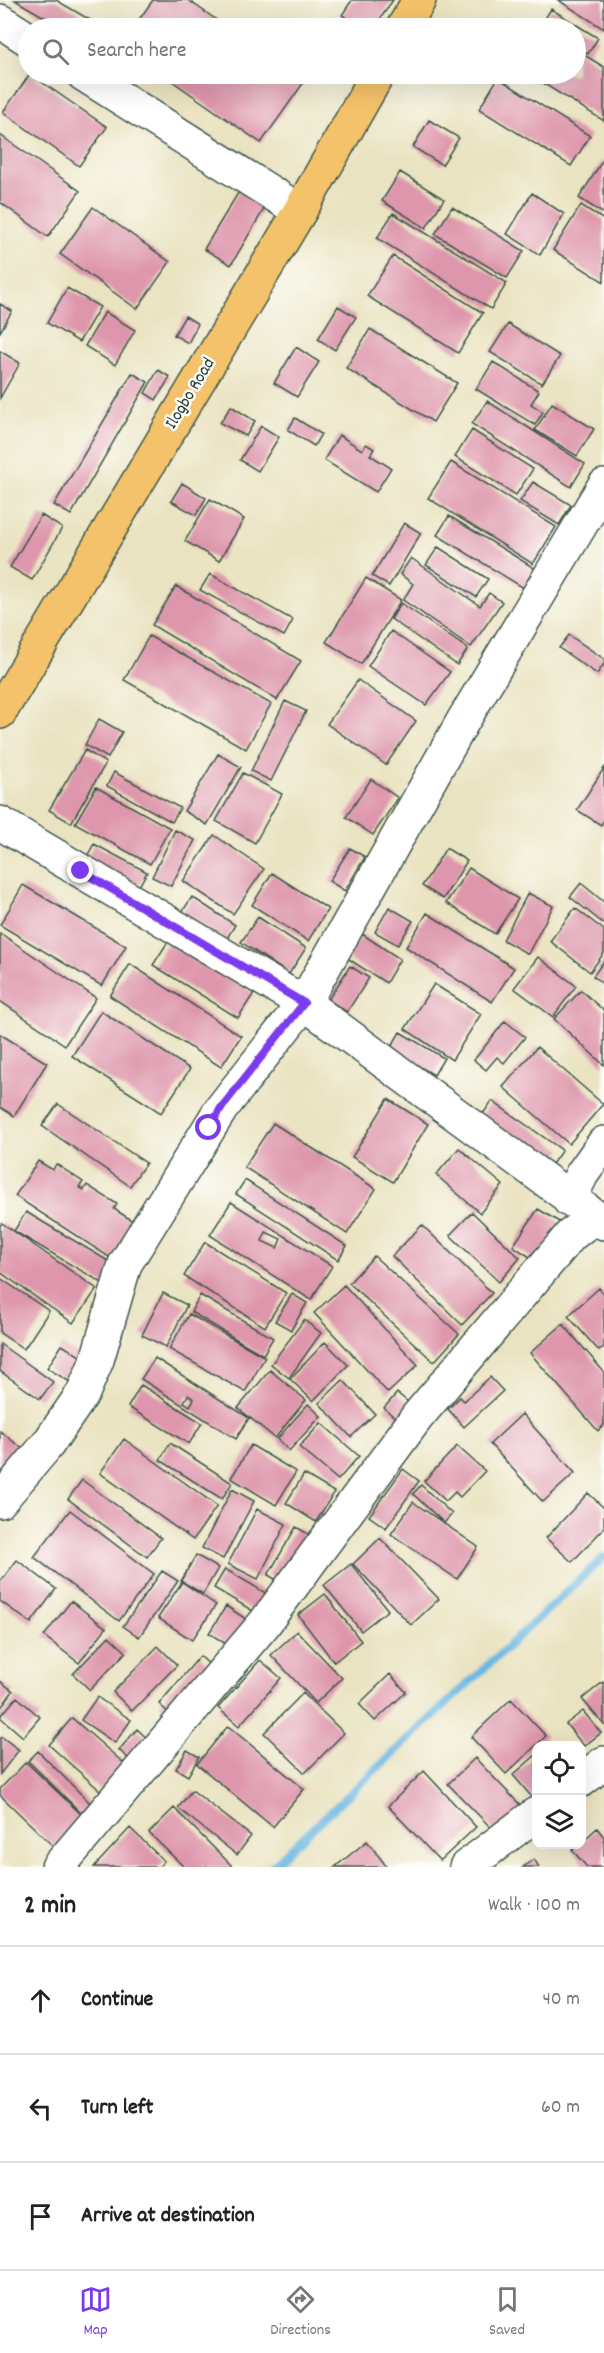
<!DOCTYPE html>
<html lang="en">
<head>
<meta charset="utf-8">
<style>
	body { margin:0; font-family:Dekko,sans-serif; background:#f2f2f2; color:#222 }
	.controls { position:absolute; right:18px; bottom:18px; display:grid; overflow:hidden; border-radius:12px; box-shadow:0 6px 24px #0002 }
	.controls button { width:54px; height:54px; display:grid; place-items:center; padding:0; border:0; border-bottom:2px solid #e0e0e0; background:#fff; color:#222; font:30px sans-serif }
	.stop { position:absolute; width:18px; height:18px; margin:-14px; border:4px solid #7c3aed; border-radius:50%; background:#fff }
	.stop.end { background:#7c3aed; border-color:#fff; box-shadow:0 2px 6px #0008 }
	.list { margin:0; padding:0; list-style:none }
	h2 { display:flex; justify-content:space-between; align-items:center; height:78px; margin:0; padding:0 24px; font-size:26px }
	h2 small { font-size:20px; font-weight:400; color:#767676 }
	.list li { display:grid; grid-template-columns:39px 1fr auto; gap:18px; align-items:center; box-sizing:border-box; height:108px; padding:0 24px; border-top:2px solid #e0e0e0 }
	.list b { display:block; font-size:22px; white-space:nowrap }
	.list em { font-size:20px; font-style:normal; color:#767676 }
	.icon { flex:none; width:33px; height:33px; fill:none; stroke:currentColor; stroke-width:2; stroke-linecap:round; stroke-linejoin:round }
	.map { position:relative; flex:none; width:604px; height:1867px; overflow:hidden }
	.search { position:absolute; background:#fff; box-shadow:0 6px 24px #0002; left:18px; right:18px; top:18px; height:66px; display:flex; align-items:center; gap:15px; box-sizing:border-box; padding:0 21px; border-radius:33px; color:#767676; font-size:22px }
	.sheet { height:402px; background:#fff }
	nav { display:flex; justify-content:space-around; align-items:center; box-sizing:border-box; height:84px; border-top:2px solid #e0e0e0; background:#fff; font-size:16px; color:#767676 }
	nav a { display:grid; justify-items:center; gap:3px }
	nav .on { color:#7c3aed }
	.map>svg:first-child { display:block }
	.lines { fill:none; stroke-linecap:round; stroke-linejoin:round }
	.stream { stroke:#67b6e1; stroke-width:8 }
	.building { fill:#de96ac; fill-rule:evenodd }
	.minor-casing { stroke:#3d5649; stroke-width:36 }
	.major-casing { stroke:#3d5649; stroke-width:36 }
	.minor { stroke:#fff; stroke-width:33 }
	.major { stroke:#f3c26a; stroke-width:33 }
	.route { stroke:#7c3aed; stroke-width:8 }
	.labels { text-anchor:middle; dominant-baseline:central; stroke-width:5; stroke-linejoin:round; paint-order:stroke }
	.street-label { font-size:18px; fill:#1f3d34; stroke:#fdfcf7 }
</style>
</head>
<body>
<div class="map">
<svg width="604" height="1867" viewBox="0 0 604 1867">
	<rect width="100%" height="100%" fill="#fdfcf7"/>
	<filter id="ink" filterUnits="userSpaceOnUse"><feTurbulence type="fractalNoise" baseFrequency=".0167" numOctaves="2"/><feDisplacementMap in="SourceGraphic" scale="12" xChannelSelector="R" yChannelSelector="G"/><feConvolveMatrix kernelMatrix="1 2 1 2 8 2 1 2 1" color-interpolation-filters="sRGB"/></filter>
	<filter id="wash" filterUnits="userSpaceOnUse"><feTurbulence type="fractalNoise" baseFrequency=".008" numOctaves="4" result="noise"/><feDisplacementMap in="SourceGraphic" scale="24" xChannelSelector="R" yChannelSelector="G"/><feGaussianBlur stdDeviation="1.35" result="paint"/><feColorMatrix in="noise" values="0 0 0 0 0 0 0 0 0 0 0 0 0 0 0 0 0 1.4 0 .05"/><feComposite in="paint" operator="in"/></filter>
	<g filter="url(#wash)">
		<rect width="100%" height="100%" fill="#eae3c1"/>
		<g class="lines">
			<path class="stream" d="M271,1867L604,1557"/>
		</g>
		<g id="blocks">
			<path class="building" d="M15,0H56L104,28H63Z
				M153,0H188L228,28H133Z
				M352,0H393L374,28H363L342,15Z
				M558,0H604V29Z
				M551,9L598,38L588,54L576,46V28H547L541,25Z
				M576,50L604,67V121L528,74H576Z
				M30,74L107,127L79,166L3,112Z
				M162,74H292L304,82L261,143Z
				M498,78L590,136L571,166L479,109Z
				M429,120L459,138L442,165L413,147Z
				M0,135L80,191L48,237L0,202Z
				M604,158V214L579,198Z
				M400,172L444,199L426,228L382,201Z
				M241,188L267,204L231,265L204,249Z
				M532,193L564,214L540,255L507,234Z
				M581,205L604,220V282L553,250Z
				M93,207L170,262L137,309L60,254Z
				M452,207L524,251L507,278L435,234Z
				M393,213L507,283L491,309L377,238Z
				M393,256L483,313L458,353L367,296Z
				M67,288L100,307L79,342L47,323Z
				M0,304L12,311L0,332Z
				M338,306L356,317L335,350L318,339Z
				M105,312L135,330L115,365L85,346Z
				M185,316L198,324L188,343L174,335Z
				M508,324L560,356L542,384L490,352Z
				M370,329L457,383L433,422L346,368Z
				M296,347L319,362L297,397L274,383Z
				M0,351L20,363L0,398Z
				M493,362L539,391L531,404L543,412L535,425L476,389Z
				M158,370L170,377L156,400L145,393Z
				M132,373L148,382L71,515L54,505Z
				M487,401L585,464L571,487L472,424Z
				M552,403L594,429L577,456L535,430Z
				M231,406L255,421L246,436L220,423Z
				M295,418L321,434L314,446L288,430Z
				M261,426L279,437L258,471L240,460Z
				M472,430L533,469L516,495L455,457Z
				M339,435L362,450L366,444L374,449L370,455L391,468L376,492L324,460Z
				M451,462L556,527L533,564L428,498Z
				M533,482L571,505L559,525L520,501Z
				M182,483L206,498L196,515L171,501Z
				M210,499L244,519L219,561L185,541Z
				M41,515L62,528L32,580L10,567Z
				M449,516L544,574L532,593L437,535Z
				M404,523L421,533L389,586L372,576Z
				M438,547L488,579L476,597L426,565Z
				M411,558L480,606L489,593L502,602L471,647L403,600L413,584L400,574Z
				M210,574L293,620L284,636L200,590Z
				M366,578L401,600L361,664L326,642Z
				M176,586L301,661L277,700L152,625Z
				M401,603L468,649L457,665L391,619Z
				M391,631L450,672L426,705L368,666Z
				M569,635L604,659V664L597,674L559,648Z
				M149,636L271,704L246,749L124,680Z
				M358,680L416,721L386,765L327,724Z
				M285,701L306,711L271,781L251,771Z
				M99,719L122,732L108,758L85,745Z
				M85,750L106,763L71,823L49,810Z
				M218,754L241,767L207,825L184,811Z
				M604,768V820L601,825L577,810Z
				M114,772L180,808L172,822L107,786Z
				M243,773L282,794L255,843L216,821Z
				M371,779L398,798L373,835L346,817Z
				M96,787L170,828L150,864L75,823Z
				M175,830L195,840L171,886L152,877Z
				M214,835L264,869L233,914L183,881Z
				M94,844L147,872L139,886L86,858Z
				M350,848L365,857L345,891L329,881Z
				M446,848L467,861L443,899L422,886Z
				M469,868L518,899L495,934L446,903Z
				M272,873L328,909L308,941L252,905Z
				M581,883L604,902V924L570,897Z
				M23,885L126,946L102,986L0,925Z
				M528,893L553,906L528,954L503,940Z
				M192,897L235,925L226,940L182,912Z
				M389,907L413,921L398,945L375,932Z
				M575,908L604,930V953L590,972L550,941Z
				M427,913L514,968L492,1002L406,947Z
				M258,917L306,948L289,974L241,942Z
				M0,933L96,998L65,1045L0,1001Z
				M362,934L400,959L386,983L347,958Z
				M169,940L254,993L238,1018L153,965Z
				M538,957L576,986L553,1017L514,988Z
				M604,961V985L593,976Z
				M130,964L241,1036L221,1067L110,996Z
				M350,966L369,978L347,1012L328,1000Z
				M434,984L481,1014L452,1060L405,1029Z
				M581,990L604,1011V1065L554,1019Z
				M101,1011L190,1069L161,1113L72,1056Z
				M505,1021L525,1037L504,1063L497,1057L486,1070L474,1060Z
				M400,1032L444,1058L434,1075L390,1049Z
				M0,1034L47,1063L14,1116L0,1107Z
				M537,1047L603,1104L569,1144L503,1087Z
				M388,1099L428,1124L393,1182L352,1157Z
				M492,1101L562,1150L545,1174L475,1125Z
				M58,1104L146,1163L130,1186L42,1126Z
				M273,1123L376,1189L347,1234L244,1167Z
				M459,1148L503,1185L480,1213L436,1175Z
				M38,1161L53,1170L56,1164L83,1182L79,1187L84,1190L87,1185L117,1204L114,1209L136,1223L112,1259L15,1196Z
				M245,1180L347,1246L338,1260L236,1194Z
				M231,1202L332,1266L311,1300L210,1235ZM266,1232L281,1239L277,1248L262,1241Z
				M538,1209L561,1223L536,1261L513,1246Z
				M26,1212L120,1268L109,1287L14,1231Z
				M472,1212L520,1258L499,1282L450,1235Z
				M2,1223L97,1289L73,1323L0,1272V1226Z
				M422,1225L492,1293L462,1325L392,1256Z
				M205,1242L286,1293L265,1327L184,1276Z
				M374,1256L459,1334L434,1362L349,1283Z
				M0,1278L49,1311L24,1349L0,1333Z
				M344,1285L418,1365L388,1393L314,1313Z
				M599,1288L604,1294V1347L599,1351L568,1316Z
				M163,1293L187,1305L166,1347L142,1335Z
				M292,1294L307,1303L291,1330L275,1321Z
				M200,1295L273,1338L263,1355L191,1312Z
				M189,1314L265,1357L245,1392L169,1349Z
				M304,1320L321,1333L289,1378L271,1364Z
				M563,1324L604,1372V1425L598,1431L530,1353Z
				M325,1342L348,1365L313,1401L290,1379Z
				M0,1344L53,1382L40,1399L0,1371Z
				M62,1345L85,1359L70,1382L47,1368Z
				M155,1358L249,1418L236,1439L141,1379ZM188,1395L194,1399L190,1406L184,1402Z
				M270,1370L306,1400L275,1438L238,1408Z
				M490,1377L503,1391L464,1427L448,1409L460,1397L464,1401Z
				M343,1380L375,1414L351,1437L319,1403Z
				M141,1385L202,1423L189,1444L128,1407Z
				M397,1393L413,1406L400,1422L384,1408Z
				M308,1404L321,1416L289,1451L277,1439Z
				M522,1414L575,1473L543,1502L490,1444Z
				M321,1423L359,1456L338,1480L299,1447Z
				M0,1431L23,1449L0,1477Z
				M124,1439L217,1506L193,1540L100,1473Z
				M170,1443L232,1483L222,1499L160,1460Z
				M251,1445L296,1472L276,1505L231,1478Z
				M457,1446L485,1471L460,1497L455,1492L446,1501L424,1481Z
				M403,1469L419,1481L386,1528L369,1516Z
				M304,1474L334,1492L316,1522L286,1503Z
				M82,1480L161,1538L147,1557L68,1499Z
				M421,1485L452,1514L444,1523L413,1494Z
				M232,1489L254,1501L223,1559L202,1548Z
				M588,1493L604,1508V1528L572,1562L546,1538Z
				M413,1502L478,1547L457,1579L391,1534Z
				M257,1509L286,1524L258,1579L228,1564Z
				M70,1510L154,1574L119,1621L34,1557Z
				M296,1527L310,1535L282,1583L268,1575Z
				M380,1538L439,1599L411,1625L353,1564Z
				M196,1555L218,1568L203,1594L181,1581Z
				M17,1560L56,1589L31,1623L0,1601V1582Z
				M351,1564L388,1610L361,1631L324,1585Z
				M225,1569L269,1595L258,1614L214,1588Z
				M162,1571L178,1581L139,1637L123,1626Z
				M182,1582L216,1605L192,1640L158,1618Z
				M325,1594L361,1641L334,1662L298,1615Z
				M71,1601L106,1628L79,1663L44,1636Z
				M226,1606L249,1621L232,1648L209,1633Z
				M297,1631L342,1678L316,1703L271,1655Z
				M109,1636L126,1652L90,1690L73,1674Z
				M158,1646L177,1665L132,1711L113,1692Z
				M200,1656L213,1668L172,1716L159,1704Z
				M260,1660L281,1678L239,1726L218,1708Z
				M390,1674L406,1692L375,1721L359,1704Z
				M0,1681L13,1691L0,1709Z
				M603,1682L604,1683V1725L582,1699Z
				M303,1693L344,1733L305,1773L264,1733Z
				M17,1697L40,1717L23,1737L0,1717Z
				M97,1697L131,1720L115,1743L81,1720Z
				M511,1699L546,1736L506,1774L471,1737Z
				M583,1711L601,1733L584,1746L566,1724Z
				M72,1718L127,1766L103,1793L49,1745Z
				M228,1726L304,1789L273,1827L197,1764Z
				M137,1729L151,1742L132,1762L119,1750Z
				M2,1737L19,1750L0,1774V1739Z
				M187,1750L199,1757L188,1776L176,1769Z
				M38,1751L93,1806L83,1815L28,1761Z
				M536,1755V1802L513,1775Z
				M475,1758L528,1813L502,1839L448,1784Z
				M26,1762L84,1817L55,1848L0,1795V1789Z
				M424,1771L476,1827L440,1861L388,1806Z
				M192,1790L251,1836L237,1855L178,1808Z
				M174,1808L232,1866L231,1867H184L149,1833Z
				M130,1828L164,1861L159,1867H94Z
				M597,1828L604,1837V1867H587L572,1850L582,1844V1842Z
				M367,1841L387,1867H335Z
				M534,1859L539,1867H523Z"/>
		</g>
	</g>
	<g filter="url(#ink)">
		<use href="#blocks" fill-opacity="0" stroke="#3d5649" stroke-width="1.5"/>
		<g class="lines">
			<g class="minor-casing">
				<path id="minor" d="M0,21L28,39
					M83,74L300,211
					M0,823L304,1003L604,1223
					M569,1200L582,1174L604,1143
					M0,1501L48,1444L83,1393L97,1360L125,1264L221,1109L304,1003L463,721L604,486
					M582,1780L604,1763
					M58,1867L264,1624L417,1417L571,1235L594,1217
					M466,1867L536,1814"/>
			</g>
			<g class="major-casing">
				<path id="major" d="M403,28L419,0
					M0,712L300,211L378,74"/>
			</g>
			<use href="#minor" class="minor"/>
			<use href="#major" class="major"/>
		</g>
	</g>
	<g class="lines" filter="url(#ink)">
		<path class="route" d="M81,871L304,1003L221,1108L209,1128"/>
	</g>
	<g class="labels">
		<g class="street-label">
			<text transform="translate(191 394) rotate(-59)">Ilogbo Road</text>
		</g>
	</g>
</svg>
<div class="controls">
<button><svg class="icon" aria-label="locate" viewBox="0 0 24 24"><circle cx="12" cy="12" r="6"/><path d="M12 2v4M12 18v4M2 12h4M18 12h4"/></svg></button>
<button><svg class="icon" aria-label="layers" viewBox="0 0 24 24"><path d="M12 4l9 5-9 5-9-5zM3 14l9 5 9-5"/></svg></button>
</div>
<div class="stop" style="left:209px;top:1128px"></div>
<div class="stop end" style="left:81px;top:871px"></div>
<div class="search"><svg class="icon" aria-label="search" viewBox="0 0 24 24"><circle cx="10" cy="10" r="6"/><path d="M15 15l6 6"/></svg>Search here</div>
</div>
<section class="sheet">
<h2>2 min<small>Walk · 100 m</small></h2>
<ul class="list">
<li><svg class="icon" aria-label="ahead" viewBox="0 0 24 24"><path d="M12 20V5M6 11l6-6 6 6"/></svg><div><b>Continue</b></div><em>40 m</em></li>
<li><svg class="icon" aria-label="left" viewBox="0 0 24 24"><path d="M17 20v-9H6M10 6l-5 5 5 5"/></svg><div><b>Turn left</b></div><em>60 m</em></li>
<li><svg class="icon" aria-label="arrive" viewBox="0 0 24 24"><path d="M6 21V4h12l-3 4 3 4H6"/></svg><div><b>Arrive at destination</b></div></li>
</ul>
</section>
<nav>
<a class="on"><svg class="icon" aria-label="map" viewBox="0 0 24 24"><path d="M3 6l6-2 6 2 6-2v14l-6 2-6-2-6 2zM9 4v14M15 6v14"/></svg>Map</a>
<a><svg class="icon" aria-label="directions" viewBox="0 0 24 24"><path d="M12 3l9 9-9 9-9-9zM9 14v-3h6M13 9l2 2-2 2"/></svg>Directions</a>
<a><svg class="icon" aria-label="saved" viewBox="0 0 24 24"><path d="M7 4h10v16l-5-4-5 4z"/></svg>Saved</a>
</nav>
</body>
</html>
